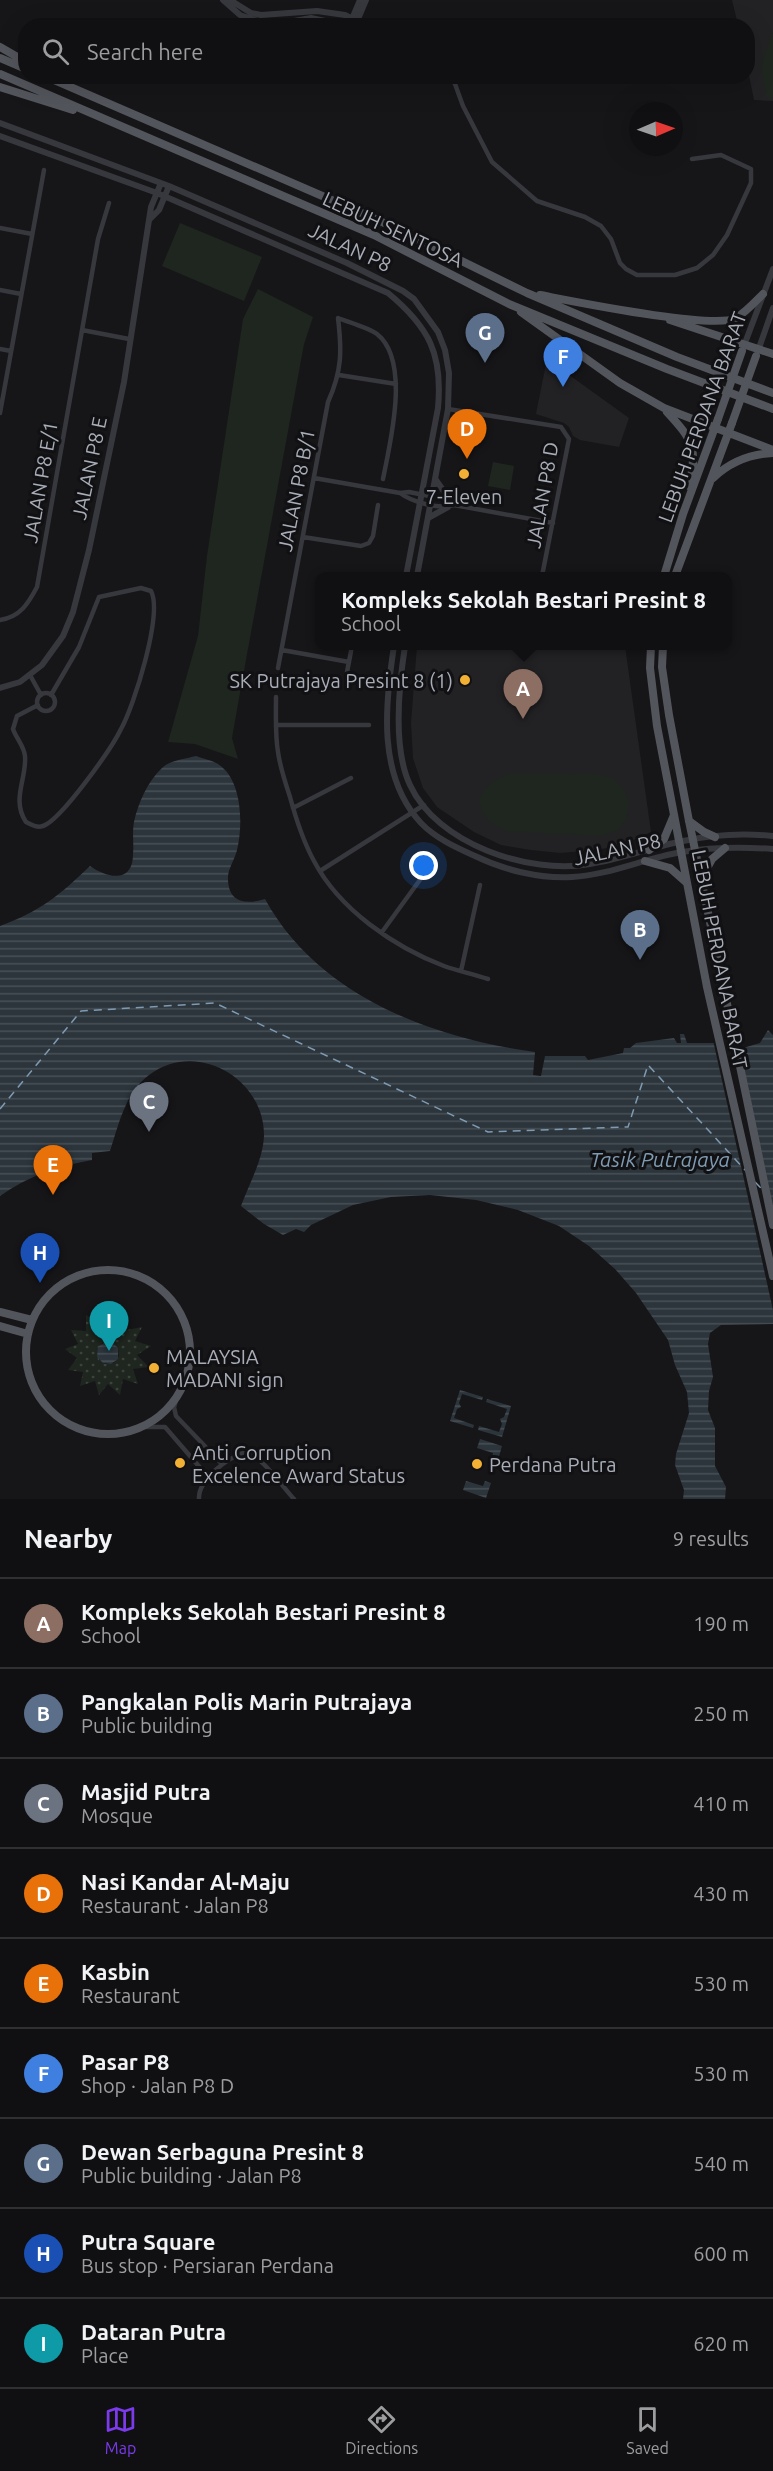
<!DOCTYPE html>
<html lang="en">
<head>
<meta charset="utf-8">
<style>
	body { margin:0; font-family:Ubuntu,sans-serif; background:#19191b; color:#f1f3f6 }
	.compass { position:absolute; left:629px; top:102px; width:54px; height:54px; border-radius:50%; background:#101012; box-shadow:0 6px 24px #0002; rotate:88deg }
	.you { position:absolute; left:424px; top:866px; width:21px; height:21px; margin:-15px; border:4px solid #fff; border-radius:50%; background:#1a73e8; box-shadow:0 0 0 9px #1a73e833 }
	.badge { display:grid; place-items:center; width:39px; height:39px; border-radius:50%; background:#7c3aed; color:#fff; font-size:20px; font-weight:700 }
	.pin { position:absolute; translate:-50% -50px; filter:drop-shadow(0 2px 3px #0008) }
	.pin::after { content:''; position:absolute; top:32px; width:21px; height:18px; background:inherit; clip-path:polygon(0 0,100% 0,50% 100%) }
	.popup { position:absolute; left:315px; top:572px; width:417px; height:78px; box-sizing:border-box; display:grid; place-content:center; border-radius:12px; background:#101012; filter:drop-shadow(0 2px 4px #0005); font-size:20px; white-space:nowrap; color:#9c9d9f }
	.popup b { font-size:22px; color:#f1f3f6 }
	.popup::after { content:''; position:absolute; left:50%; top:100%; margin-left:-12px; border:12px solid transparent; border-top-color:#101012 }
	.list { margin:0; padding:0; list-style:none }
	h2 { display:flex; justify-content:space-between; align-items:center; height:78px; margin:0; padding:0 24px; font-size:26px }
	h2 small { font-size:20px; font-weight:400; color:#9c9d9f }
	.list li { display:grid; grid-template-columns:39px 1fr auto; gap:18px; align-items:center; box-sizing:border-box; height:90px; padding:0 24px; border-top:2px solid #303032 }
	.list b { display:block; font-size:22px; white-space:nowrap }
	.list p { margin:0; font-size:20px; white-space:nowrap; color:#9c9d9f }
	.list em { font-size:20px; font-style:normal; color:#9c9d9f }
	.icon { flex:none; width:33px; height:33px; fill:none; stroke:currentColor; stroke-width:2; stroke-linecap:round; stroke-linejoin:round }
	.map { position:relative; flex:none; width:773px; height:1499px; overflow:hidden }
	.search { position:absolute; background:#101012; box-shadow:0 6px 24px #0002; left:18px; right:18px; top:18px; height:66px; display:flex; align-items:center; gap:15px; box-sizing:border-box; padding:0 21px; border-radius:24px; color:#9c9d9f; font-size:22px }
	.sheet { height:888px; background:#101012 }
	nav { display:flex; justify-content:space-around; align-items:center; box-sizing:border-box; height:84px; border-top:2px solid #303032; background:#101012; font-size:16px; color:#9c9d9f }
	nav a { display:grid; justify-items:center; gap:3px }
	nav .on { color:#7c3aed }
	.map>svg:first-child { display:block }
	.built { fill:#222225 }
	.grass { fill:url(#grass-dots); fill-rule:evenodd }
	.park { fill:#1e261f }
	.water { fill:url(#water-rules) }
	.pier { fill:#161618 }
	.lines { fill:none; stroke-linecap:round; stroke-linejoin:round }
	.ferry { stroke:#7f9bb3; stroke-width:1.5; stroke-dasharray:8 6; stroke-linecap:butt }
	.minor { stroke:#37383d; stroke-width:4.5 }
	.tertiary { stroke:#37383d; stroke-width:6 }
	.primary { stroke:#53555c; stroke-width:8 }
	.primary-bridge { stroke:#53555c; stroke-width:8 }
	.poi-dot { fill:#f2b134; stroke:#111113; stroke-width:2 }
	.labels { text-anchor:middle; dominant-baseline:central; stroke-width:6; stroke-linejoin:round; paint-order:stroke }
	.street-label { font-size:20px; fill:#a8adb8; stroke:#111113 }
	.poi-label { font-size:20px; fill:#a8adb8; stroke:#111113; text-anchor:start }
	.water-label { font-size:21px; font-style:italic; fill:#7f9bb3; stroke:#111113 }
</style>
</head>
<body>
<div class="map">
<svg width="773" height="1499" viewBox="0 0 773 1499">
	<defs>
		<pattern id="grass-dots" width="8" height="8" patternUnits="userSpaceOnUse" patternTransform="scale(1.5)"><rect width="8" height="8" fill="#1e261f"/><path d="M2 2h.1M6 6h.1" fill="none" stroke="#3c433d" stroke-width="1.8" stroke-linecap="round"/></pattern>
		<pattern id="water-rules" width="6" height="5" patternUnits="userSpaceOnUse" patternTransform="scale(1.5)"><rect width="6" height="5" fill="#2c353c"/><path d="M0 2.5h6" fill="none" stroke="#485056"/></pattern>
	</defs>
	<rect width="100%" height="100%" fill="#161618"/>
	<path class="built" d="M732,0H773V101L754,100L748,70V26L738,25Z
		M547,359L629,418L619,447L580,440L573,436L569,427L564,423L536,414Z
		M417,646H625L651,832L620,846L595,850L560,853L531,850L501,845L474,832L437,807L423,788L413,758L411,723Z"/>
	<path class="grass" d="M106,1310L114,1323L127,1314V1330L142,1327L135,1341L151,1346L137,1355L149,1367L133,1369L138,1384L123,1379L120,1395L108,1384L99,1395L95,1381L80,1386L83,1372L68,1370L77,1358L65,1349L78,1344L71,1330L86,1331V1315L100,1323ZM110,1342L118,1348L119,1356L114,1363L105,1364L99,1360L102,1343Z"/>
	<path class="park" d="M773,31V98L766,97L761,65Z
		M180,223L262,257L244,301L162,266Z
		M258,289L313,317L304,344L241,687L232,738L238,759L195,744L168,742L198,636L207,556L243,319Z
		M493,462L514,466L510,490L488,486Z
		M513,773L599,774L614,779L625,791L629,804L626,820L618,830L601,836L506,831L490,822L482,811L479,799C488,783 496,778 513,773Z"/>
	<path class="water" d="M196,756C203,759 212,760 218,764C243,780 243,826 237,850C235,859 229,867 228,876C227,903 245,905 265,899C318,996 432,1038 535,1052L533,1075L541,1076L545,1056H585L588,1060L623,1053L624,1048H630L636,1043L674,1038L677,1043H681L680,1034H684L687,1043H715L727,1041L743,1048L760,1043L768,1030L773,1035V1324L721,1325L710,1333L708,1344L713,1377L709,1391L708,1410L715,1428V1466L726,1487L725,1499H683L684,1490L675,1465L676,1454L689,1413L687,1392L675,1365L668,1340L636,1293L615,1269L589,1246L559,1226L518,1210L476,1200L430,1195L391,1197L353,1205L311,1225L304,1232L296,1229L283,1235L264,1224L241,1206C249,1184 263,1160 264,1136C265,1079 197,1039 149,1075C125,1093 119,1124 110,1151L92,1153V1160C58,1166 28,1176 0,1196V926C39,912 60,895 90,866C107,878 133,884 133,854C134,843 132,833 134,822C138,803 148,781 162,768C170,760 185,759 196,756Z
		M105,1342L113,1343L118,1348V1359L111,1364L103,1363L97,1357L98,1347Z
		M460,1390L483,1397L482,1400L462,1394L459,1403L461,1407L457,1409L454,1418L474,1425L473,1428L450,1421Z
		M487,1399L511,1406L502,1437L478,1430L479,1426L499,1432L502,1424L500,1419L504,1417L507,1409L486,1402Z
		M480,1439L502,1446L498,1460L492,1458L493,1453L477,1448Z
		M466,1481L483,1486L485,1481L491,1483L486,1498L463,1490Z"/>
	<path class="pier" d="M727,1038L737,1042L773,1206V1310L713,1040Z"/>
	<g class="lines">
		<path class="ferry" d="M0,1109L81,1011L215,1003L488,1132L628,1127L648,1065L746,1171
			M755,1182L762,1189"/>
		<path class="minor" d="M450,76L455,84L463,106L492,162L537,201L585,217L601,226L611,239L620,263L626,269L637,275H675L697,268L713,255L727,235L751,183V169L721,155L692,159
			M0,228L32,234
			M0,290L21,294
			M82,330L129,339
			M0,349L11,351
			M339,375L396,384
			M448,409L561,427L569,439L542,576
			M0,413L44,170
			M314,478L400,493L409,492L450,500
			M400,493C412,502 440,510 454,505L553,523
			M303,537L361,546L369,543L373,536L378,505
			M0,620C20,617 28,604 37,587L98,239L109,203
			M282,650L349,662
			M278,668L328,402C342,371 342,351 338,318C348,322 369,328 377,334C411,361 390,443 383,479
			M347,672L352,646
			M30,675L41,695
			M37 702a9 9 0 1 1 18 0a9 9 0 1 1-18 0Z
			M276,697C276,715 275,734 278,752C280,767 285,782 290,797C296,819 303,841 314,861C339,909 394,947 444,966C458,971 473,974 488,979
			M38,705L17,716L13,729C16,738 24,746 25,756C27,778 11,800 26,822C32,825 37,828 43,826C61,820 112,748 121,729C134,706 163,614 151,591L141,588L99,597L79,647L51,695
			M276,725H369
			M293,808L351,778
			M320,871L424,805
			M382,932L422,877
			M461,971L480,885
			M178,1395L174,1407L176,1416L222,1464
			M144,1427H165L209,1478
			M199,1499C198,1479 228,1458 245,1452C261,1455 282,1486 294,1499"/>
		<path class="tertiary" d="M223,0L240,15L263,23H283L311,18L349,26
			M230,0L251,13L261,15L317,11L345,15L365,26
			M352,19L360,0
			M355,26L366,0
			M0,123L169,186L347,263L403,291L414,299L438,332L445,350L449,373L448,409L417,576
			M0,136L157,193L388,293C429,327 443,354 438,408L406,576
			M150,219L159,210L169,186
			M745,343L773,269
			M759,348L773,308
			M436,480L450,500
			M428,518L448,507
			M394,646C385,704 377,776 421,823C435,838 457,848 475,856C504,870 540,879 572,877C610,875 645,858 682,852C712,847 743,847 773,849
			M405,646C399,685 392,747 410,785C437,844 529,875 590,864C622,859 652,847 683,841C711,835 744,833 773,836
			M0,688L20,682L42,665L63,636L73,612L89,550L124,382L151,207L161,183"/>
		<path class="primary" d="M0,47L26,62
			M0,58L26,69
			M0,74L374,235L509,304L667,369L773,409
			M45,76L380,221L527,293L677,357L773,393
			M0,87L73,110
			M540,295C572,301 713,330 736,318C746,312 755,302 763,294
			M521,312L620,383L664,408L773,450
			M670,320L773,354
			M667,412C693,440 698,449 689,486
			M713,478C730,462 749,454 773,453
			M664,576L683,514L718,419
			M675,576L732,423
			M651,646L650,668L657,726L707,987L773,1276
			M663,646L662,667L669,715L689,821L773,1225
			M689,821L704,832L715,837
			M649,850L664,839L674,815
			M645,861L670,868L687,883
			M700,881L712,859L725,848
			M26 1352a82 82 0 1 1 164 0a82 82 0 1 1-164 0Z
			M0,1312L32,1320
			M0,1326L28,1334"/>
		<path class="primary-bridge" d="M718,419L742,351
			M732,423L756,356"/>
	</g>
	<g class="poi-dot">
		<circle cx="464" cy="474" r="6"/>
		<circle cx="465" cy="680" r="6"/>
		<circle cx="154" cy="1368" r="6"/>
		<circle cx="180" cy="1463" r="6"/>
		<circle cx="477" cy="1464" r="6"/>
	</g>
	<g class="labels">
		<g class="street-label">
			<text transform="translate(393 229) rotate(25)">LEBUH SENTOSA</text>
			<text transform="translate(350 247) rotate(25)">JALAN P8</text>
			<text transform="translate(702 417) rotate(-70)">LEBUH PERDANA BARAT</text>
			<text transform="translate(89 468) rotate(-78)">JALAN P8 E</text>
			<text transform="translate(40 482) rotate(-80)">JALAN P8 E/1</text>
			<text transform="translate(296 490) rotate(-79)">JALAN P8 B/1</text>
			<text transform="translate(542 495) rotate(-80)">JALAN P8 D</text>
			<text transform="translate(617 849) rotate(-12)">JALAN P8</text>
			<text transform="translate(720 959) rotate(79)">LEBUH PERDANA BARAT</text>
		</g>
		<g class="poi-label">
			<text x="464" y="496" text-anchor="middle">7-Eleven</text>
			<text x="453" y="680" text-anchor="end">SK Putrajaya Presint 8 (1)</text>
			<text x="166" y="1356">MALAYSIA<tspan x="166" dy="23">MADANI sign</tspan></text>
			<text x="192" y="1452">Anti Corruption<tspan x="192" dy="23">Excelence Award Status</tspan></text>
			<text x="489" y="1464">Perdana Putra</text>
		</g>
		<g class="water-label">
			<text x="660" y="1159">Tasik Putrajaya</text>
		</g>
	</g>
</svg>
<svg class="compass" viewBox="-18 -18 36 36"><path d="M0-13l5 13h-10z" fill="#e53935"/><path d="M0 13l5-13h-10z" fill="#9c9d9f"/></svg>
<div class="you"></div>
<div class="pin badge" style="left:523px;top:719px;background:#8d6e63">A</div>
<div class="popup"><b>Kompleks Sekolah Bestari Presint 8</b>School</div>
<div class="pin badge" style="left:640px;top:960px;background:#5c6f8a">B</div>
<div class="pin badge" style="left:149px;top:1132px;background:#6b7280">C</div>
<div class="pin badge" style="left:467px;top:459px;background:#e8710a">D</div>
<div class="pin badge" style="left:53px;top:1195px;background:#e8710a">E</div>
<div class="pin badge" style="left:563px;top:387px;background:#3f7fe0">F</div>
<div class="pin badge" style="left:485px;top:363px;background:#5c6f8a">G</div>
<div class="pin badge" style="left:40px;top:1283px;background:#1a4fb4">H</div>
<div class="pin badge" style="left:109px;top:1351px;background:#0f9aa8">I</div>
<div class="search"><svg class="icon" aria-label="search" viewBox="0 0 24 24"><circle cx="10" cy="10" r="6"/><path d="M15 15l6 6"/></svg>Search here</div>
</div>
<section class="sheet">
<h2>Nearby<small>9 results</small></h2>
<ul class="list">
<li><span class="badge" style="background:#8d6e63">A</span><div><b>Kompleks Sekolah Bestari Presint 8</b><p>School</p></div><em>190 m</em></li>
<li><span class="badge" style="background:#5c6f8a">B</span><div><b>Pangkalan Polis Marin Putrajaya</b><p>Public building</p></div><em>250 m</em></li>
<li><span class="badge" style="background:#6b7280">C</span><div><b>Masjid Putra</b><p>Mosque</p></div><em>410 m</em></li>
<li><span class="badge" style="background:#e8710a">D</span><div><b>Nasi Kandar Al-Maju</b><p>Restaurant · Jalan P8</p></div><em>430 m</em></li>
<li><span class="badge" style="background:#e8710a">E</span><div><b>Kasbin</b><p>Restaurant</p></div><em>530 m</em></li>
<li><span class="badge" style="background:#3f7fe0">F</span><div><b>Pasar P8</b><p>Shop · Jalan P8 D</p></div><em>530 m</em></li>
<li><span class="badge" style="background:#5c6f8a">G</span><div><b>Dewan Serbaguna Presint 8</b><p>Public building · Jalan P8</p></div><em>540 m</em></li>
<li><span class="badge" style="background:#1a4fb4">H</span><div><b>Putra Square</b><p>Bus stop · Persiaran Perdana</p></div><em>600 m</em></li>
<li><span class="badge" style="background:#0f9aa8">I</span><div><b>Dataran Putra</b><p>Place</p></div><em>620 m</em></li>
</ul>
</section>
<nav>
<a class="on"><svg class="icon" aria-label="map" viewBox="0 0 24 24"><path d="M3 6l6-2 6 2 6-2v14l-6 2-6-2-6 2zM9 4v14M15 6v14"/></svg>Map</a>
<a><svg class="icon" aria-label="directions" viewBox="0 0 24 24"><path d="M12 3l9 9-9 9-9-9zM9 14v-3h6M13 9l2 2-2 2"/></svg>Directions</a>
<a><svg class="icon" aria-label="saved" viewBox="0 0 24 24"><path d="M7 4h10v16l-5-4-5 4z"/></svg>Saved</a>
</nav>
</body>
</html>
